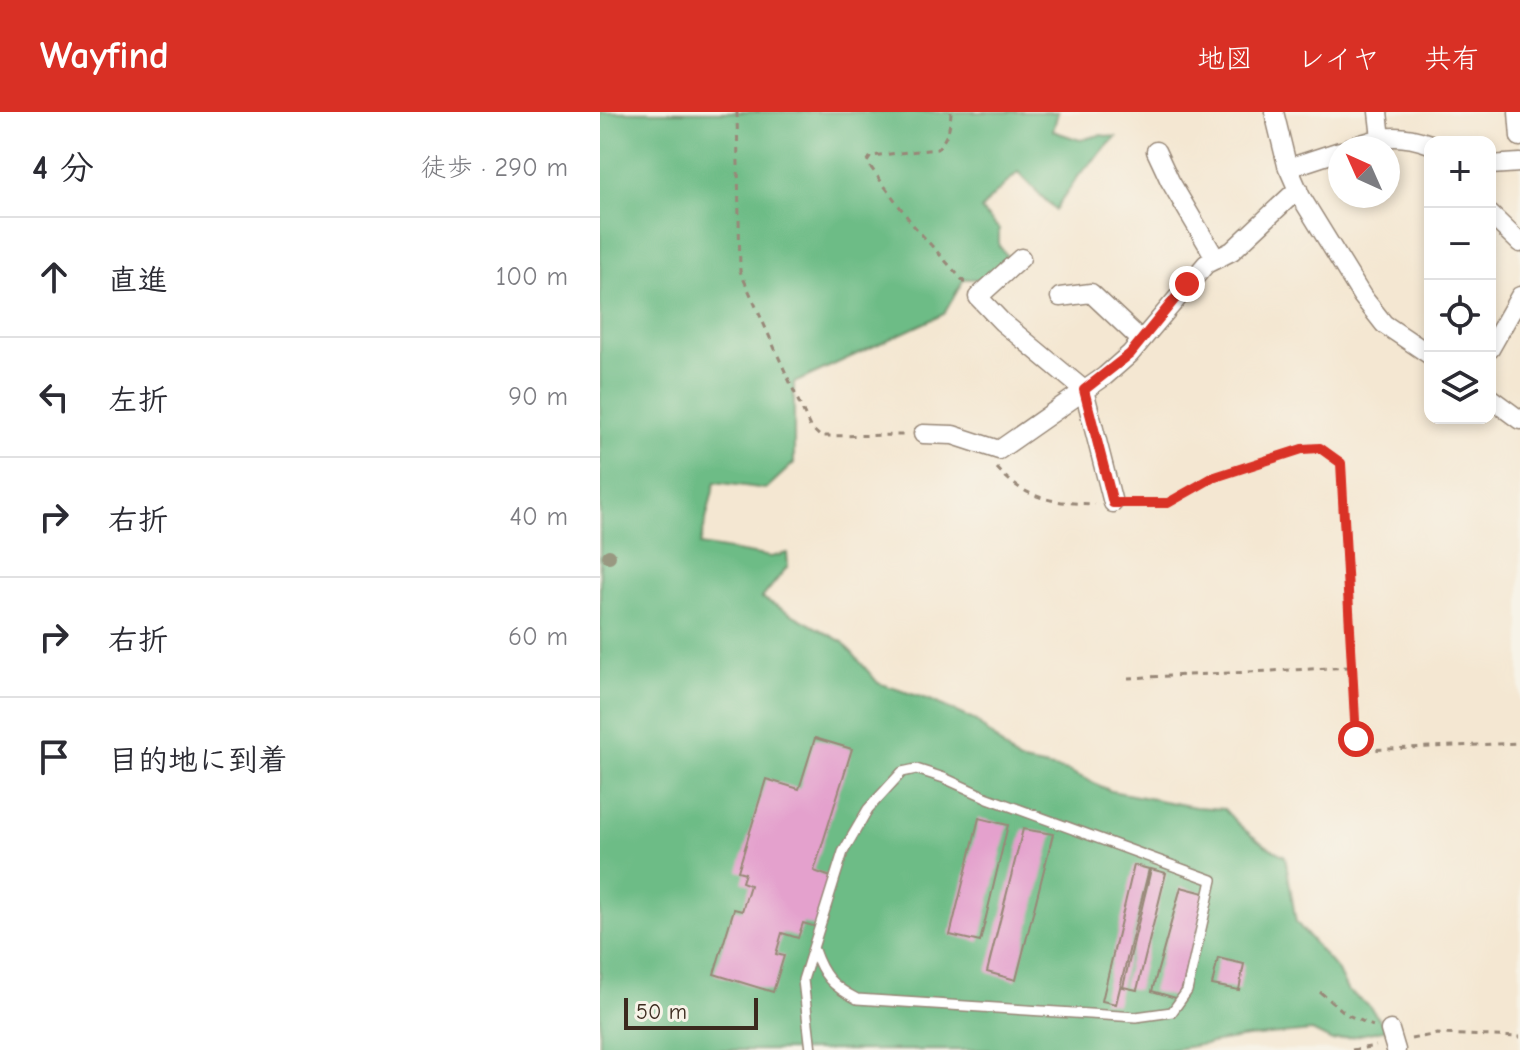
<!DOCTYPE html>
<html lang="ja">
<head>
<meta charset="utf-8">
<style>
	body { margin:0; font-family:"Comic Neue","Klee One",sans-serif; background:#f2f2f3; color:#2b2b33 }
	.controls { position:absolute; right:24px; top:24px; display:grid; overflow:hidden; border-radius:16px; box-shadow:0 4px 12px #0003 }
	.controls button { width:72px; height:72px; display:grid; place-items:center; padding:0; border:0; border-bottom:2px solid #e1e1e2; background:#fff; color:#2b2b33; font:40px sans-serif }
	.compass { position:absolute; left:728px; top:24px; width:72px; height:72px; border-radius:50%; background:#fff; box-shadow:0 4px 12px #0003; rotate:315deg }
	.scale { position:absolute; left:24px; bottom:20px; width:134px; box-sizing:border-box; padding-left:8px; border:4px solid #3b2a1e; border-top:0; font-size:22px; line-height:28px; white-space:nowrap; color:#3b2a1e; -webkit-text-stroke:6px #f7f3e8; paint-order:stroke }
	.stop { position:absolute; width:24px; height:24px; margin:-18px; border:6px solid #d93025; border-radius:50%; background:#fff }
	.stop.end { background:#d93025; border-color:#fff; box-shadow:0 2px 8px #0008 }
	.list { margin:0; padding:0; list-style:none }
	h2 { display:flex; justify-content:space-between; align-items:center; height:104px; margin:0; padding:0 32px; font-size:34px }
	h2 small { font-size:26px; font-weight:400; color:#7c7c81 }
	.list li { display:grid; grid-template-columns:52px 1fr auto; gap:24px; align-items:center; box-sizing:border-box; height:120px; padding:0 32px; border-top:2px solid #e1e1e2 }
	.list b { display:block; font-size:30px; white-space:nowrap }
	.list em { font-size:26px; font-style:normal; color:#7c7c81 }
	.icon { flex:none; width:44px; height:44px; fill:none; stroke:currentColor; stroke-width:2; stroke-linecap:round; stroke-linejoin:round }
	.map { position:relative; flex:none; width:920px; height:938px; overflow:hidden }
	header { display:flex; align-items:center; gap:48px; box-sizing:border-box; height:112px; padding:0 40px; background:#d93025; color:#fff }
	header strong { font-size:38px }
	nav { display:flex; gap:44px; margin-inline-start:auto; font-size:28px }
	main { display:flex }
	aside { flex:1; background:#fff }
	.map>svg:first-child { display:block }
	.forest { fill:#6dbc86; stroke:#547352; stroke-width:2 }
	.building { fill:#e4a1cd }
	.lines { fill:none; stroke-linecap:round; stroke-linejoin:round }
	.service-casing { stroke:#988878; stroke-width:12 }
	.minor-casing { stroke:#988878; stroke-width:21 }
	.path { stroke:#988878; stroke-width:3; stroke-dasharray:6 6; stroke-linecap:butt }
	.service { stroke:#fff; stroke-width:9 }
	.minor { stroke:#fff; stroke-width:18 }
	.tree { fill:#999881 }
	.route { stroke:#d93025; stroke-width:10 }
</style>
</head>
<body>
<header>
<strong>Wayfind</strong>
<nav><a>地図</a><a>レイヤ</a><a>共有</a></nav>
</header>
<main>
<aside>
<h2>4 分<small>徒歩 · 290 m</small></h2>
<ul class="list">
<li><svg class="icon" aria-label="ahead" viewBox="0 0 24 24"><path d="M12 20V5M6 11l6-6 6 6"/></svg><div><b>直進</b></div><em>100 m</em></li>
<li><svg class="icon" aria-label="left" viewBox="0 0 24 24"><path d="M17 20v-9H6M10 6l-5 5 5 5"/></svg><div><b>左折</b></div><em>90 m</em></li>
<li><svg class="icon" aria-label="right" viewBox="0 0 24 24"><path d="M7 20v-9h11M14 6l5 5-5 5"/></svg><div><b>右折</b></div><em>40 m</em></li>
<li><svg class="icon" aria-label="right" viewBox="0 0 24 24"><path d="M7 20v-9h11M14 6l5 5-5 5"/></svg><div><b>右折</b></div><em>60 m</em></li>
<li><svg class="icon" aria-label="arrive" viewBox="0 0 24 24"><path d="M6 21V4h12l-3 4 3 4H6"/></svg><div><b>目的地に到着</b></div></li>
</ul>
</aside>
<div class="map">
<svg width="920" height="938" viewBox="0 0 920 938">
	<rect width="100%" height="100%" fill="#f7f3e8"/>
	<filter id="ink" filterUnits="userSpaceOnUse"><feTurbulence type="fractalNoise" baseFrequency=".0125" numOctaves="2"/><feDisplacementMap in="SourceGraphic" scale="16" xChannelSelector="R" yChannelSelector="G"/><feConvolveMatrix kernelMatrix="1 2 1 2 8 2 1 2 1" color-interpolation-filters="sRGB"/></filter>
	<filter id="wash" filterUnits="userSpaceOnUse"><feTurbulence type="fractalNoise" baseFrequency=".006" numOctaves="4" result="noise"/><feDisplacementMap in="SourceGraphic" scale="32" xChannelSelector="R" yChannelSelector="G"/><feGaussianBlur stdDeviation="1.8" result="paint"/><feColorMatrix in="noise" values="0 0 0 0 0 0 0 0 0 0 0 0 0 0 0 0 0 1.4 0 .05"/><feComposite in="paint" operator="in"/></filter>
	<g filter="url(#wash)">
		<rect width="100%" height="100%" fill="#f4e7d2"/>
		<path class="forest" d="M0,0H458L453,19L480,28L500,23L516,25L480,62L455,98L418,60L390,87L381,98L399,117V134L409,146L387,167H364L344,202L194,271V351L166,377L115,370L100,433L171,445L187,441L188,454L162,486L243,530L278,571L330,588L376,609L418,649L468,659L511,679L595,695L624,697C642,718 660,732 685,744L696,810L738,859L747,878L769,894L787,917L732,929L712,919L647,925L569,938H0Z"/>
		<g id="blocks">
			<path class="building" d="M215,626L252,637L214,759L231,765L216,815L203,811L198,826L182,821L176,842L184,844L173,880L114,862L134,797L142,799L150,773L142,770L145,761L138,759L166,667L199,677Z
				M379,706L408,713L380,830L350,823Z
				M423,717L453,722L416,868L387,860Z
				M534,753L549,757L516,892L502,889Z
				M551,757L566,761L537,878L523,875Z
				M581,775L608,782L579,887L552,879Z
				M618,846L644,852L639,878L612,873Z"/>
		</g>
	</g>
	<g filter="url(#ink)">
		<use href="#blocks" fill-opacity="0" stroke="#988878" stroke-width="2"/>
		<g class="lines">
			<g class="service-casing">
				<path id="service" d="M211,938L203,868L243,740L268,697L302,660L316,657L344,666L388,686L612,768L587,879L572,900L536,905L257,887C232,874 223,864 214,838"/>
			</g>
			<g class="minor-casing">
				<path id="minor" d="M674,0L687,53L701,85L762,184L784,212L830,243
					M778,0L781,26
					M918,0L920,25
					M749,36C782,25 795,20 830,32
					M556,39L570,69L616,147
					M890,53L920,51
					M688,56L740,39
					M890,102L920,131
					M421,146L378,185L402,210L484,278L513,391
					M460,185L491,181L541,228
					M890,237L920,184
					M890,286L920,308
					M323,322L353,323L399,338L505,264L530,242L606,152L632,139L698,77
					M790,918L796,938"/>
			</g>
			<path class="path" d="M137,0L140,159L210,315L220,324L305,323
				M351,0C350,16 348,25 337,37L271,44L267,50L313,113L367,173
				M397,356C425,388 455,391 495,392
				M531,391H568L612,366L702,337L720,336L741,351L756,627L765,638L920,631
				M528,566L751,555
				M720,880L748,903L773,914
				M811,927L837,922L920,925
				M752,938L776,934"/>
			<use href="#service" class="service"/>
			<use href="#minor" class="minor"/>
		</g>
		<circle class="tree" cx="9" cy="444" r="7"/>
	</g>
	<g class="lines" filter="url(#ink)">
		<path class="route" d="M587,172L530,242L484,278L513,391H568L612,366L702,337L720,336L741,351L756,627"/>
	</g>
</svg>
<div class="controls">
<button>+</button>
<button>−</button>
<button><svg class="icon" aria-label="locate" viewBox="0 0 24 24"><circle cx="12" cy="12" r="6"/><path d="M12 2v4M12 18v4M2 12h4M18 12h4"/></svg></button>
<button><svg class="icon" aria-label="layers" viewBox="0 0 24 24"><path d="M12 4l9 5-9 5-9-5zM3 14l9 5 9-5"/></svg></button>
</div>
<svg class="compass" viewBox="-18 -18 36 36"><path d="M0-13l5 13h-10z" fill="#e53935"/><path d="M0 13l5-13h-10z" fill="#7c7c81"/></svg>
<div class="scale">50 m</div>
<div class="stop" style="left:756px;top:627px"></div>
<div class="stop end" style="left:587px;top:172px"></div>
</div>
</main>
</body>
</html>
